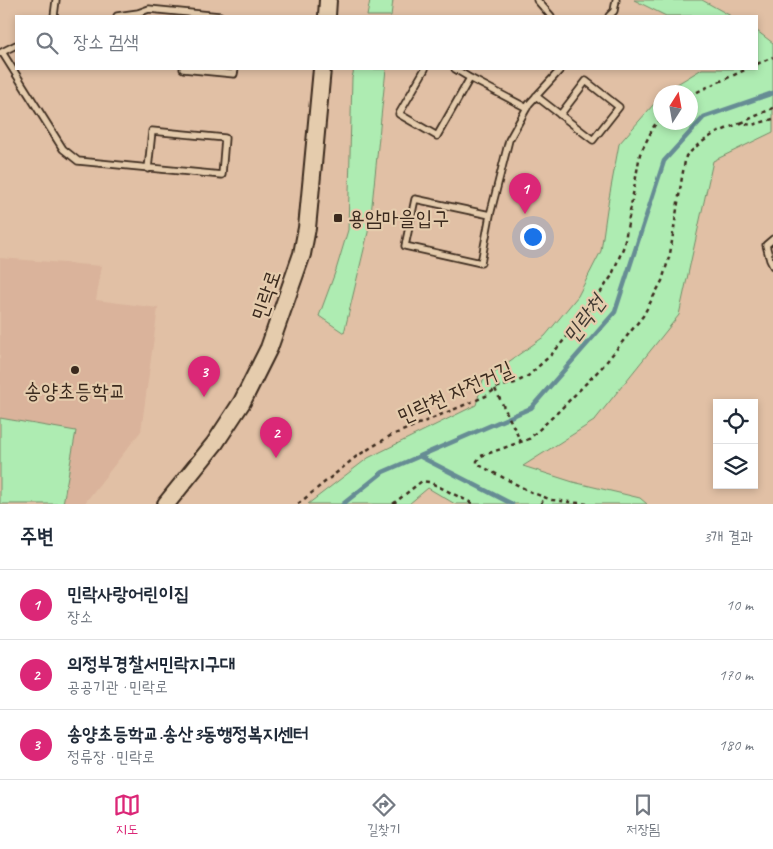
<!DOCTYPE html>
<html lang="ko">
<head>
<meta charset="utf-8">
<style>
	body { margin:0; font-family:Caveat,"Poor Story",sans-serif; background:#f2f2f3; color:#1f2937 }
	.controls { position:absolute; right:15px; bottom:15px; display:grid; overflow:hidden; border-radius:0px; box-shadow:0 2px 8px #0003 }
	.controls button { width:45px; height:45px; display:grid; place-items:center; padding:0; border:0; border-bottom:1px solid #e0e1e3; background:#fff; color:#1f2937; font:25px sans-serif }
	.compass { position:absolute; left:653px; top:85px; width:45px; height:45px; border-radius:50%; background:#fff; box-shadow:0 2px 8px #0003; rotate:11deg }
	.you { position:absolute; left:532px; top:236px; width:18px; height:18px; margin:-12px; border:4px solid #fff; border-radius:50%; background:#1a73e8; box-shadow:0 0 0 8px #1a73e833 }
	.badge { display:grid; place-items:center; width:32px; height:32px; border-radius:50%; background:#db2777; color:#fff; font-size:16px; font-weight:700 }
	.pin { position:absolute; translate:-50% -41px; filter:drop-shadow(0 1px 2px #0008) }
	.pin::after { content:''; position:absolute; top:26px; width:18px; height:15px; background:inherit; clip-path:polygon(0 0,100% 0,50% 100%) }
	.list { margin:0; padding:0; list-style:none }
	h2 { display:flex; justify-content:space-between; align-items:center; height:65px; margin:0; padding:0 20px; font-size:21px }
	h2 small { font-size:16px; font-weight:400; color:#747a83 }
	.list li { display:grid; grid-template-columns:32px 1fr auto; gap:15px; align-items:center; box-sizing:border-box; height:70px; padding:0 20px; border-top:1px solid #e0e1e3 }
	.list b { display:block; font-size:19px; white-space:nowrap }
	.list p { margin:0; font-size:16px; white-space:nowrap; color:#747a83 }
	.list em { font-size:16px; font-style:normal; color:#747a83 }
	.icon { flex:none; width:28px; height:28px; fill:none; stroke:currentColor; stroke-width:2; stroke-linecap:round; stroke-linejoin:round }
	.map { position:relative; flex:none; width:773px; height:504px; overflow:hidden }
	.search { position:absolute; background:#fff; box-shadow:0 2px 8px #0003; left:15px; right:15px; top:15px; height:55px; display:flex; align-items:center; gap:12px; box-sizing:border-box; padding:0 18px; border-radius:0px; color:#747a83; font-size:19px }
	.sheet { height:275px; background:#fff }
	nav { display:flex; justify-content:space-around; align-items:center; box-sizing:border-box; height:70px; border-top:1px solid #e0e1e3; background:#fff; font-size:14px; color:#747a83 }
	nav a { display:grid; justify-items:center; gap:2px }
	nav .on { color:#db2777 }
	.map>svg:first-child { display:block }
	.built { fill:#dab39b }
	.green { fill:#aeecb2; stroke:#748b68 }
	.lines { fill:none; stroke-linecap:round; stroke-linejoin:round }
	.stream { stroke:#668c94; stroke-width:4.5 }
	.service-casing { stroke:#3b2a1e; stroke-width:9 }
	.secondary-casing { stroke:#3b2a1e; stroke-width:20 }
	.path { stroke:#3b2a1e; stroke-width:2.5; stroke-dasharray:4 4; stroke-linecap:butt }
	.service { stroke:#e5ccad; stroke-width:5.5 }
	.secondary { stroke:#e5ccad; stroke-width:16 }
	.poi-dot { fill:#3b2a1e; stroke:#e5ccad; stroke-width:2 }
	.labels { text-anchor:middle; dominant-baseline:central; stroke-width:4.5; stroke-linejoin:round; paint-order:stroke }
	.poi-label { font-size:21px; fill:#3b2a1e; stroke:#e5ccad; text-anchor:start }
	.street-label { font-size:21px; fill:#3b2a1e; stroke:#e5ccad }
	.water-label { font-size:22px; font-style:italic; fill:#423a32; stroke:#e5ccad }
</style>
</head>
<body>
<div class="map">
<svg width="773" height="504" viewBox="0 0 773 504">
	<rect width="100%" height="100%" fill="#e1c0a5"/>
	<filter id="ink" filterUnits="userSpaceOnUse"><feTurbulence type="fractalNoise" baseFrequency=".02" numOctaves="2"/><feDisplacementMap in="SourceGraphic" scale="10" xChannelSelector="R" yChannelSelector="G"/><feConvolveMatrix kernelMatrix="1 2 1 2 8 2 1 2 1" color-interpolation-filters="sRGB"/></filter>
	<g filter="url(#ink)">
		<path class="built" d="M0,258L102,266L96,300L158,308L141,431L84,504H0Z"/>
		<path class="green" d="M370,0H393L391,16H367Z
			M634,0H702L731,16H666Z
			M757,31L773,43V132L713,161L679,315L594,421L523,466L573,482L640,498L647,504H455L428,488L409,504H308L368,458L476,405L483,380L545,336L578,296L601,251L607,209L619,144L660,97V122H690V92H664L702,69H757Z
			M354,69H386L370,224L344,333L319,316L336,270L348,230L352,78Z
			M0,418L76,431L63,504H0Z"/>
		<g class="lines">
			<path class="stream" d="M419,456L512,504
				M343,504L383,472L531,408L615,312L664,161L704,117L773,93"/>
			<g class="service-casing">
				<path id="service" d="M537,0L551,16
					M54,16L56,0
					M117,16L138,13L149,9L220,16
					M609,16L614,11L616,0
					M2,52L63,149L78,161L222,175L225,138L152,131L148,169
					M0,53L16,45
					M183,69L234,74L235,69
					M425,69L399,114L437,136L470,78
					M455,69L470,78L527,108
					M536,96L593,140L619,107L586,81L560,115
					M490,215L415,199L405,246L481,263L490,215L509,140L529,104L561,69
					M773,239L766,245L770,260L773,266"/>
			</g>
			<g class="secondary-casing">
				<path id="secondary" d="M327,16L328,0
					M166,504L215,443L242,402L269,348L302,254L307,228L322,69"/>
			</g>
			<path class="path" d="M757,64L773,57
				M690,96L701,90L747,69
				M741,123L773,108
				M495,389L521,442
				M298,504L357,456L390,436L486,396L498,387L515,383L528,376L553,353L585,315L611,277L624,246L640,154L654,126L660,119
				M393,504L422,481L429,482L474,504
				M541,504L544,497
				M587,504L552,500L533,493L477,464V461L481,456L529,439L558,412L604,365L643,316L662,281L670,254L682,177L686,156L699,144L714,134L740,123L752,125L773,119"/>
			<use href="#service" class="service"/>
			<use href="#secondary" class="secondary"/>
		</g>
	</g>
	<g class="poi-dot">
		<rect x="333" y="213" width="10" height="10" rx="2.5"/>
		<circle cx="75" cy="370" r="5"/>
	</g>
	<g class="labels">
		<g class="poi-label">
			<text x="348" y="218">용암마을입구</text>
			<text x="75" y="391" text-anchor="middle">송양초등학교</text>
		</g>
		<g class="street-label">
			<text transform="translate(266 295) rotate(-71)">민락로</text>
			<text transform="translate(455 392) rotate(-24)">민락천 자전거길</text>
		</g>
		<g class="water-label">
			<text transform="translate(584 319) rotate(-53)">민락천</text>
		</g>
	</g>
</svg>
<div class="controls">
<button><svg class="icon" aria-label="locate" viewBox="0 0 24 24"><circle cx="12" cy="12" r="6"/><path d="M12 2v4M12 18v4M2 12h4M18 12h4"/></svg></button>
<button><svg class="icon" aria-label="layers" viewBox="0 0 24 24"><path d="M12 4l9 5-9 5-9-5zM3 14l9 5 9-5"/></svg></button>
</div>
<svg class="compass" viewBox="-18 -18 36 36"><path d="M0-13l5 13h-10z" fill="#e53935"/><path d="M0 13l5-13h-10z" fill="#747a83"/></svg>
<div class="you"></div>
<div class="pin badge" style="left:525px;top:214px">1</div>
<div class="pin badge" style="left:276px;top:458px">2</div>
<div class="pin badge" style="left:204px;top:397px">3</div>
<div class="search"><svg class="icon" aria-label="search" viewBox="0 0 24 24"><circle cx="10" cy="10" r="6"/><path d="M15 15l6 6"/></svg>장소 검색</div>
</div>
<section class="sheet">
<h2>주변<small>3개 결과</small></h2>
<ul class="list">
<li><span class="badge">1</span><div><b>민락사랑어린이집</b><p>장소</p></div><em>10 m</em></li>
<li><span class="badge">2</span><div><b>의정부경찰서민락지구대</b><p>공공기관 · 민락로</p></div><em>170 m</em></li>
<li><span class="badge">3</span><div><b>송양초등학교.송산3동행정복지센터</b><p>정류장 · 민락로</p></div><em>180 m</em></li>
</ul>
</section>
<nav>
<a class="on"><svg class="icon" aria-label="map" viewBox="0 0 24 24"><path d="M3 6l6-2 6 2 6-2v14l-6 2-6-2-6 2zM9 4v14M15 6v14"/></svg>지도</a>
<a><svg class="icon" aria-label="directions" viewBox="0 0 24 24"><path d="M12 3l9 9-9 9-9-9zM9 14v-3h6M13 9l2 2-2 2"/></svg>길찾기</a>
<a><svg class="icon" aria-label="saved" viewBox="0 0 24 24"><path d="M7 4h10v16l-5-4-5 4z"/></svg>저장됨</a>
</nav>
</body>
</html>
